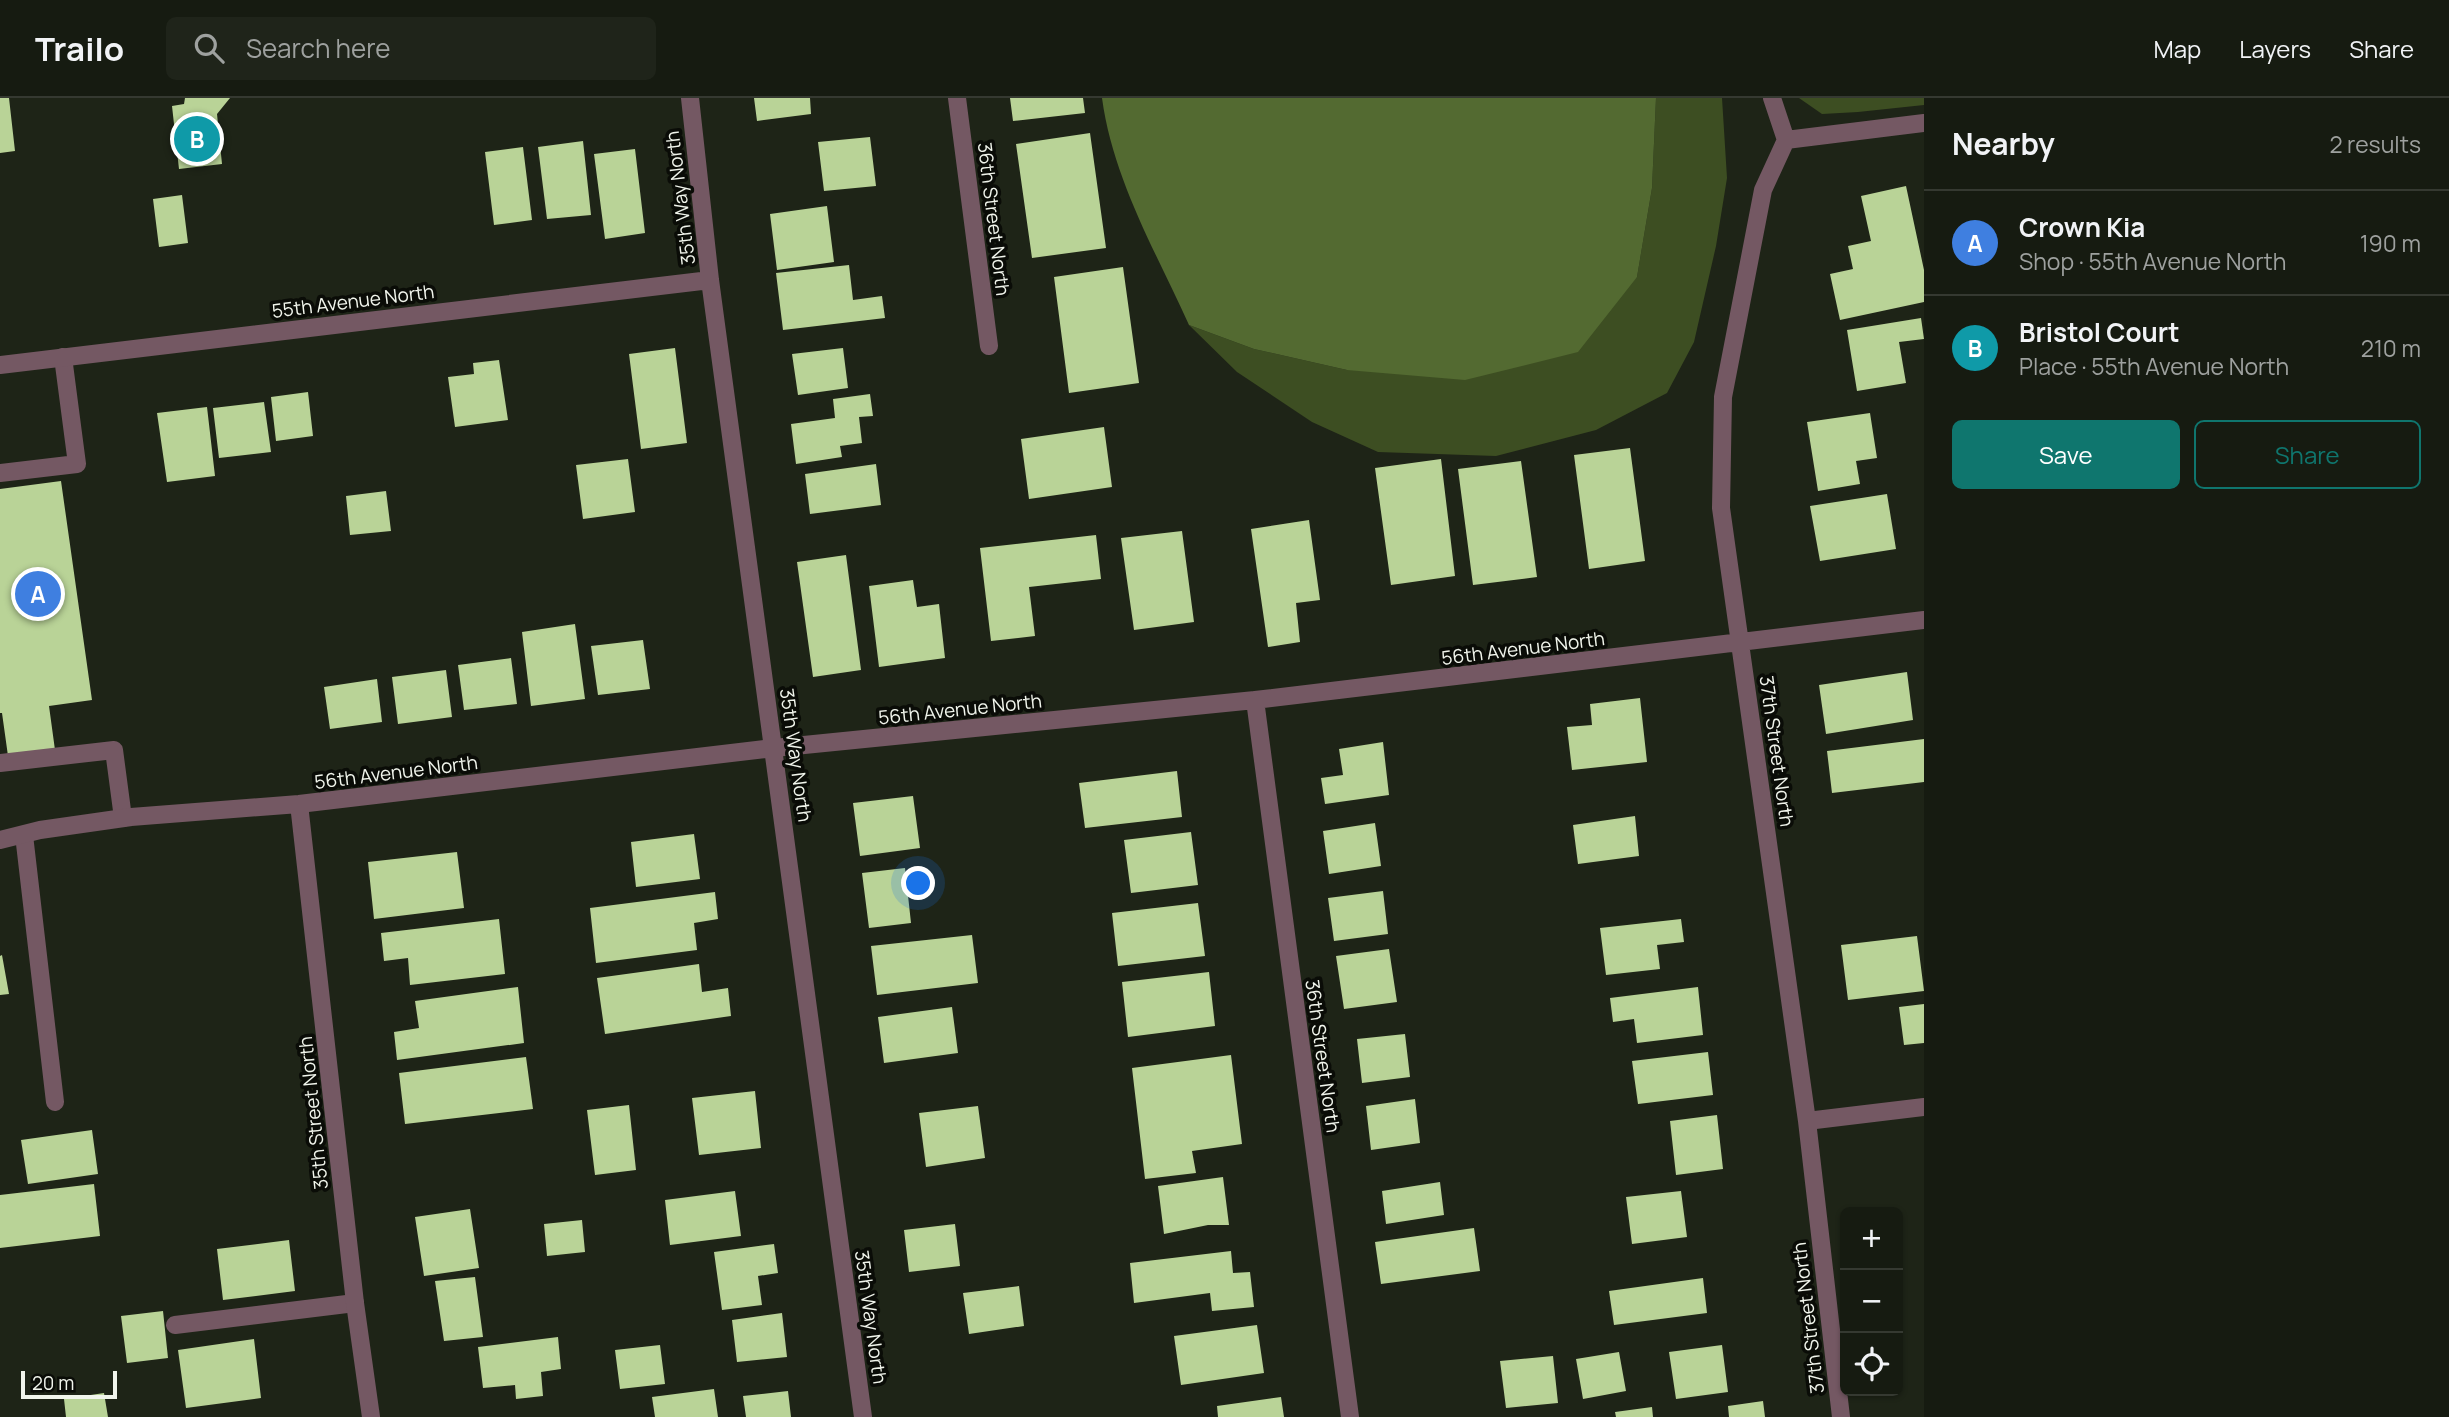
<!DOCTYPE html>
<html lang="en">
<head>
<meta charset="utf-8">
<style>
	body { margin:0; font-family:Manrope,sans-serif; background:#1f241a; color:#f1f3f6 }
	.controls { position:absolute; right:21px; bottom:21px; display:grid; overflow:hidden; border-radius:10px; box-shadow:0 2px 5px #0004 }
	.controls button { width:63px; height:63px; display:grid; place-items:center; padding:0; border:0; border-bottom:2px solid #353931; background:#161b11; color:#f1f3f6; font:35px sans-serif }
	.scale { position:absolute; left:21px; bottom:18px; width:96px; box-sizing:border-box; padding-left:7px; border:4px solid #f1f5ec; border-top:0; font-size:19px; line-height:24px; white-space:nowrap; color:#f1f5ec; -webkit-text-stroke:5px #0a0c07; paint-order:stroke }
	.you { position:absolute; left:919px; top:786px; width:24px; height:24px; margin:-18px; border:5px solid #fff; border-radius:50%; background:#1a73e8; box-shadow:0 0 0 10px #1a73e833 }
	.badge { display:grid; place-items:center; width:46px; height:46px; border-radius:50%; background:#0f766e; color:#fff; font-size:23px; font-weight:700 }
	.pin { position:absolute; translate:-50% -50%; border:4px solid #fff; box-shadow:0 2px 7px #0006 }
	.list { margin:0; padding:0; list-style:none }
	h2 { display:flex; justify-content:space-between; align-items:center; height:91px; margin:0; padding:0 28px; font-size:30px }
	h2 small { font-size:23px; font-weight:400; color:#9ea19f }
	.list li { display:grid; grid-template-columns:46px 1fr auto; gap:21px; align-items:center; box-sizing:border-box; height:105px; padding:0 28px; border-top:2px solid #353931 }
	.list b { display:block; font-size:26px; white-space:nowrap }
	.list p { margin:0; font-size:23px; white-space:nowrap; color:#9ea19f }
	.list em { font-size:23px; font-style:normal; color:#9ea19f }
	.actions { display:flex; gap:14px; padding:21px 28px }
	.actions a { flex:1; padding:16px 0; border:2px solid #0f766e; border-radius:10px; text-align:center; font-size:24px; color:#0f766e }
	.actions .main { background:#0f766e; color:#fff }
	.icon { flex:none; width:38px; height:38px; fill:none; stroke:currentColor; stroke-width:2; stroke-linecap:round; stroke-linejoin:round }
	.map { position:relative; flex:none; width:1924px; height:1319px; overflow:hidden }
	header { display:flex; align-items:center; gap:42px; box-sizing:border-box; height:98px; padding:0 35px; background:#161b11; border-bottom:2px solid #353931 }
	header strong { font-size:33px }
	nav { display:flex; gap:38px; margin-inline-start:auto; font-size:24px }
	.search { width:490px; height:63px; background:#1f241a; display:flex; align-items:center; gap:18px; box-sizing:border-box; padding:0 24px; border-radius:10px; color:#9ea19f; font-size:26px }
	main { display:flex }
	aside { flex:1; background:#161b11 }
	.map>svg:first-child { display:block }
	.green { fill:#3d4e22 }
	.water { fill:#536a31 }
	.building { fill:#b9d397 }
	.lines { fill:none; stroke-linecap:round; stroke-linejoin:round }
	.service { stroke:#745863; stroke-width:18 }
	.minor { stroke:#745863; stroke-width:18 }
	.labels { text-anchor:middle; dominant-baseline:central; stroke-width:7; stroke-linejoin:round; paint-order:stroke }
	.street-label { font-size:19px; fill:#f1f5ec; stroke:#0a0c07 }
</style>
</head>
<body>
<header>
<strong>Trailo</strong>
<div class="search"><svg class="icon" aria-label="search" viewBox="0 0 24 24"><circle cx="10" cy="10" r="6"/><path d="M15 15l6 6"/></svg>Search here</div>
<nav><a>Map</a><a>Layers</a><a>Share</a></nav>
</header>
<main>
<div class="map">
<svg width="1924" height="1319" viewBox="0 0 1924 1319">
	<rect width="100%" height="100%" fill="#1e2417"/>
	<path class="green" d="M1656,0H1722L1727,80L1716,148L1694,244L1667,295L1596,332L1496,358L1378,354L1312,324L1237,274L1189,227L1254,251L1347,272L1637,179L1652,90Z
		M1799,0H1924V7L1858,14L1822,16Z"/>
	<path class="water" d="M1102,0H1656L1652,90L1637,179L1578,254L1465,282L1347,272L1254,251L1189,227C1156,154 1113,81 1102,0Z"/>
	<path class="building" d="M0,0H9L15,53L0,55Z
		M185,0H230L217,16L222,66L179,71L172,8L184,6Z
		M754,0H810L811,16L757,23Z
		M1010,0H1083L1085,15L1013,23Z
		M1090,35L1106,150L1032,160L1016,46Z
		M870,39L876,88L824,93L818,44Z
		M583,43L591,117L547,121L538,49Z
		M523,49L532,122L494,127L485,54Z
		M635,51L645,135L605,141L594,56Z
		M1906,88L1924,172V204L1840,222L1830,176L1853,171L1848,148L1871,143L1861,98Z
		M182,97L188,145L159,149L153,101Z
		M827,108L834,164L777,172L770,116Z
		M849,167L853,202L882,198L885,220L783,232L776,175Z
		M1123,169L1139,285L1069,295L1054,179Z
		M1921,220L1924,241L1899,244L1906,285L1857,293L1847,232Z
		M675,250L687,345L641,351L629,256Z
		M843,250L848,290L798,297L792,256Z
		M499,262L508,322L455,329L448,279L474,276L473,265Z
		M308,294L313,338L276,343L271,299Z
		M870,296L873,318L859,319L862,345L840,348L842,359L796,366L791,326L835,320L833,301Z
		M264,304L271,354L219,360L213,310Z
		M207,309L215,378L167,384L157,315Z
		M1870,315L1877,360L1856,363L1860,386L1818,393L1807,324Z
		M1104,329L1112,389L1029,401L1021,341Z
		M1630,350L1645,463L1589,471L1574,357Z
		M628,361L635,414L583,421L576,367Z
		M1441,361L1455,478L1391,487L1375,370Z
		M1521,363L1537,479L1473,487L1458,371Z
		M876,366L881,407L810,416L805,376Z
		M61,383L92,602L49,608L55,652L8,658L2,615H0V391Z
		M386,393L391,433L350,437L346,398Z
		M1887,396L1896,451L1820,463L1810,408Z
		M1309,422L1320,502L1296,505L1300,544L1268,549L1251,431Z
		M1182,433L1194,524L1134,532L1121,440Z
		M1096,437L1101,481L1029,489L1035,538L991,543L980,450Z
		M846,457L861,572L813,579L797,464Z
		M913,482L917,509L939,506L945,560L879,569L869,488Z
		M575,526L585,601L531,608L522,534Z
		M643,542L650,591L598,597L591,548Z
		M511,560L517,606L464,612L458,567Z
		M446,572L452,619L398,626L392,579Z
		M1907,574L1913,622L1826,636L1819,587Z
		M377,581L382,624L330,631L324,589Z
		M1640,600L1647,664L1572,672L1567,629L1592,627L1590,606Z
		M1924,641V684L1832,695L1827,653Z
		M1383,644L1389,697L1325,706L1321,680L1343,677L1339,651Z
		M1177,673L1182,719L1085,730L1079,685Z
		M913,698L920,750L860,758L853,705Z
		M1635,718L1639,758L1578,766L1573,727Z
		M1375,725L1381,768L1329,776L1323,733Z
		M1191,734L1198,787L1131,795L1124,742Z
		M694,736L700,781L636,789L631,744Z
		M457,754L464,810L374,821L368,764Z
		M905,770L911,825L869,830L862,775Z
		M1383,793L1388,836L1334,843L1328,800Z
		M715,794L718,821L694,825L697,852L596,865L590,810Z
		M1198,805L1205,858L1118,868L1112,815Z
		M499,821L505,876L410,887L408,860L384,863L381,835Z
		M1681,821L1684,844L1657,847L1660,871L1606,877L1600,830Z
		M972,837L978,885L877,897L871,848Z
		M1917,838L1924,893L1848,902L1841,847Z
		M1389,851L1397,904L1344,911L1336,858Z
		M2,857L9,896L0,897V858Z
		M699,866L702,894L728,890L731,918L605,936L597,880Z
		M1209,874L1215,928L1128,939L1122,884Z
		M518,889L524,945L397,962L394,934L419,930L415,903Z
		M1698,889L1703,937L1637,945L1634,921L1613,924L1610,900Z
		M1924,906V945L1904,947L1899,909Z
		M952,909L958,955L884,965L878,919Z
		M1405,936L1410,979L1362,985L1357,941Z
		M1708,954L1713,997L1638,1006L1632,963Z
		M1231,957L1242,1046L1192,1053L1196,1075L1145,1081L1132,970Z
		M526,959L533,1011L405,1026L399,975Z
		M755,993L761,1050L699,1057L692,1000Z
		M1415,1001L1420,1045L1371,1052L1366,1008Z
		M629,1007L636,1072L595,1077L587,1012Z
		M978,1008L985,1060L926,1069L919,1015Z
		M1717,1017L1723,1071L1676,1077L1670,1023Z
		M92,1032L98,1076L28,1086L21,1042Z
		M1223,1079L1229,1127H1208L1164,1136L1158,1088Z
		M1440,1084L1444,1117L1386,1126L1382,1093Z
		M94,1086L100,1138L0,1150V1097Z
		M735,1093L741,1138L670,1147L665,1102Z
		M1681,1093L1687,1139L1632,1146L1626,1099Z
		M470,1111L479,1170L424,1178L415,1119Z
		M582,1122L585,1154L547,1158L544,1126Z
		M955,1126L960,1168L909,1174L904,1132Z
		M1474,1130L1480,1173L1381,1186L1375,1144Z
		M289,1142L295,1193L223,1202L217,1151Z
		M774,1146L778,1175L758,1178L762,1207L722,1212L714,1154Z
		M1231,1153L1233,1175L1250,1174L1254,1209L1212,1213L1210,1195L1134,1205L1130,1165Z
		M475,1179L483,1239L444,1243L435,1183Z
		M1703,1180L1707,1215L1614,1227L1609,1193Z
		M1019,1188L1024,1228L969,1236L963,1195Z
		M163,1213L168,1260L127,1265L121,1218Z
		M782,1215L787,1259L737,1264L732,1222Z
		M1257,1227L1264,1275L1181,1287L1174,1238Z
		M558,1239L561,1271L541,1274L543,1298L516,1301L515,1287L483,1290L478,1249Z
		M254,1241L261,1300L186,1310L178,1252Z
		M660,1247L665,1286L620,1291L615,1252Z
		M1722,1247L1728,1294L1676,1301L1669,1254Z
		M1619,1254L1626,1293L1583,1301L1576,1261Z
		M1553,1258L1558,1305L1506,1310L1500,1263Z
		M714,1291L718,1319H655L652,1299Z
		M788,1293L791,1319H746L743,1298Z
		M104,1295L108,1319H66L64,1301Z
		M1281,1299L1284,1319H1218L1217,1308Z
		M1763,1303L1765,1319H1729L1728,1308Z
		M1652,1309L1653,1319H1616L1615,1314Z"/>
	<g class="lines">
		<path class="service" d="M0,375L77,366L63,259
			M0,665L114,652L123,720
			M24,737L55,1004
			M175,1227L355,1205"/>
		<path class="minor" d="M690,0L710,182L863,1319
			M957,0L989,248
			M1772,0L1786,42L1763,92L1723,299L1721,410L1807,1023L1841,1319
			M1786,42L1924,25
			M0,267L710,182
			M1255,602L1350,1319
			M299,706L355,1205L371,1319
			M0,742L40,732L131,719L299,706L774,650L1255,602L1924,522
			M1807,1023L1924,1009"/>
	</g>
	<g class="labels">
		<g class="street-label">
			<text transform="translate(680 100) rotate(-97)">35th Way North</text>
			<text transform="translate(994 121) rotate(83)">36th Street North</text>
			<text transform="translate(353 203) rotate(-7)">55th Avenue North</text>
			<text transform="translate(1523 550) rotate(-7)">56th Avenue North</text>
			<text transform="translate(960 611) rotate(-6)">56th Avenue North</text>
			<text transform="translate(1777 653) rotate(82)">37th Street North</text>
			<text transform="translate(796 657) rotate(82)">35th Way North</text>
			<text transform="translate(396 674) rotate(-7)">56th Avenue North</text>
			<text transform="translate(1323 958) rotate(82)">36th Street North</text>
			<text transform="translate(313 1015) rotate(-96)">35th Street North</text>
			<text transform="translate(871 1219) rotate(82)">35th Way North</text>
			<text transform="translate(1808 1220) rotate(-97)">37th Street North</text>
		</g>
	</g>
</svg>
<div class="controls">
<button>+</button>
<button>−</button>
<button><svg class="icon" aria-label="locate" viewBox="0 0 24 24"><circle cx="12" cy="12" r="6"/><path d="M12 2v4M12 18v4M2 12h4M18 12h4"/></svg></button>
</div>
<div class="scale">20 m</div>
<div class="you"></div>
<div class="pin badge" style="left:38px;top:496px;background:#3f7fe0">A</div>
<div class="pin badge" style="left:197px;top:41px;background:#0f9aa8">B</div>
</div>
<aside>
<h2>Nearby<small>2 results</small></h2>
<ul class="list">
<li><span class="badge" style="background:#3f7fe0">A</span><div><b>Crown Kia</b><p>Shop · 55th Avenue North</p></div><em>190 m</em></li>
<li><span class="badge" style="background:#0f9aa8">B</span><div><b>Bristol Court</b><p>Place · 55th Avenue North</p></div><em>210 m</em></li>
</ul>
<div class="actions"><a class="main">Save</a><a>Share</a></div>
</aside>
</main>
</body>
</html>
